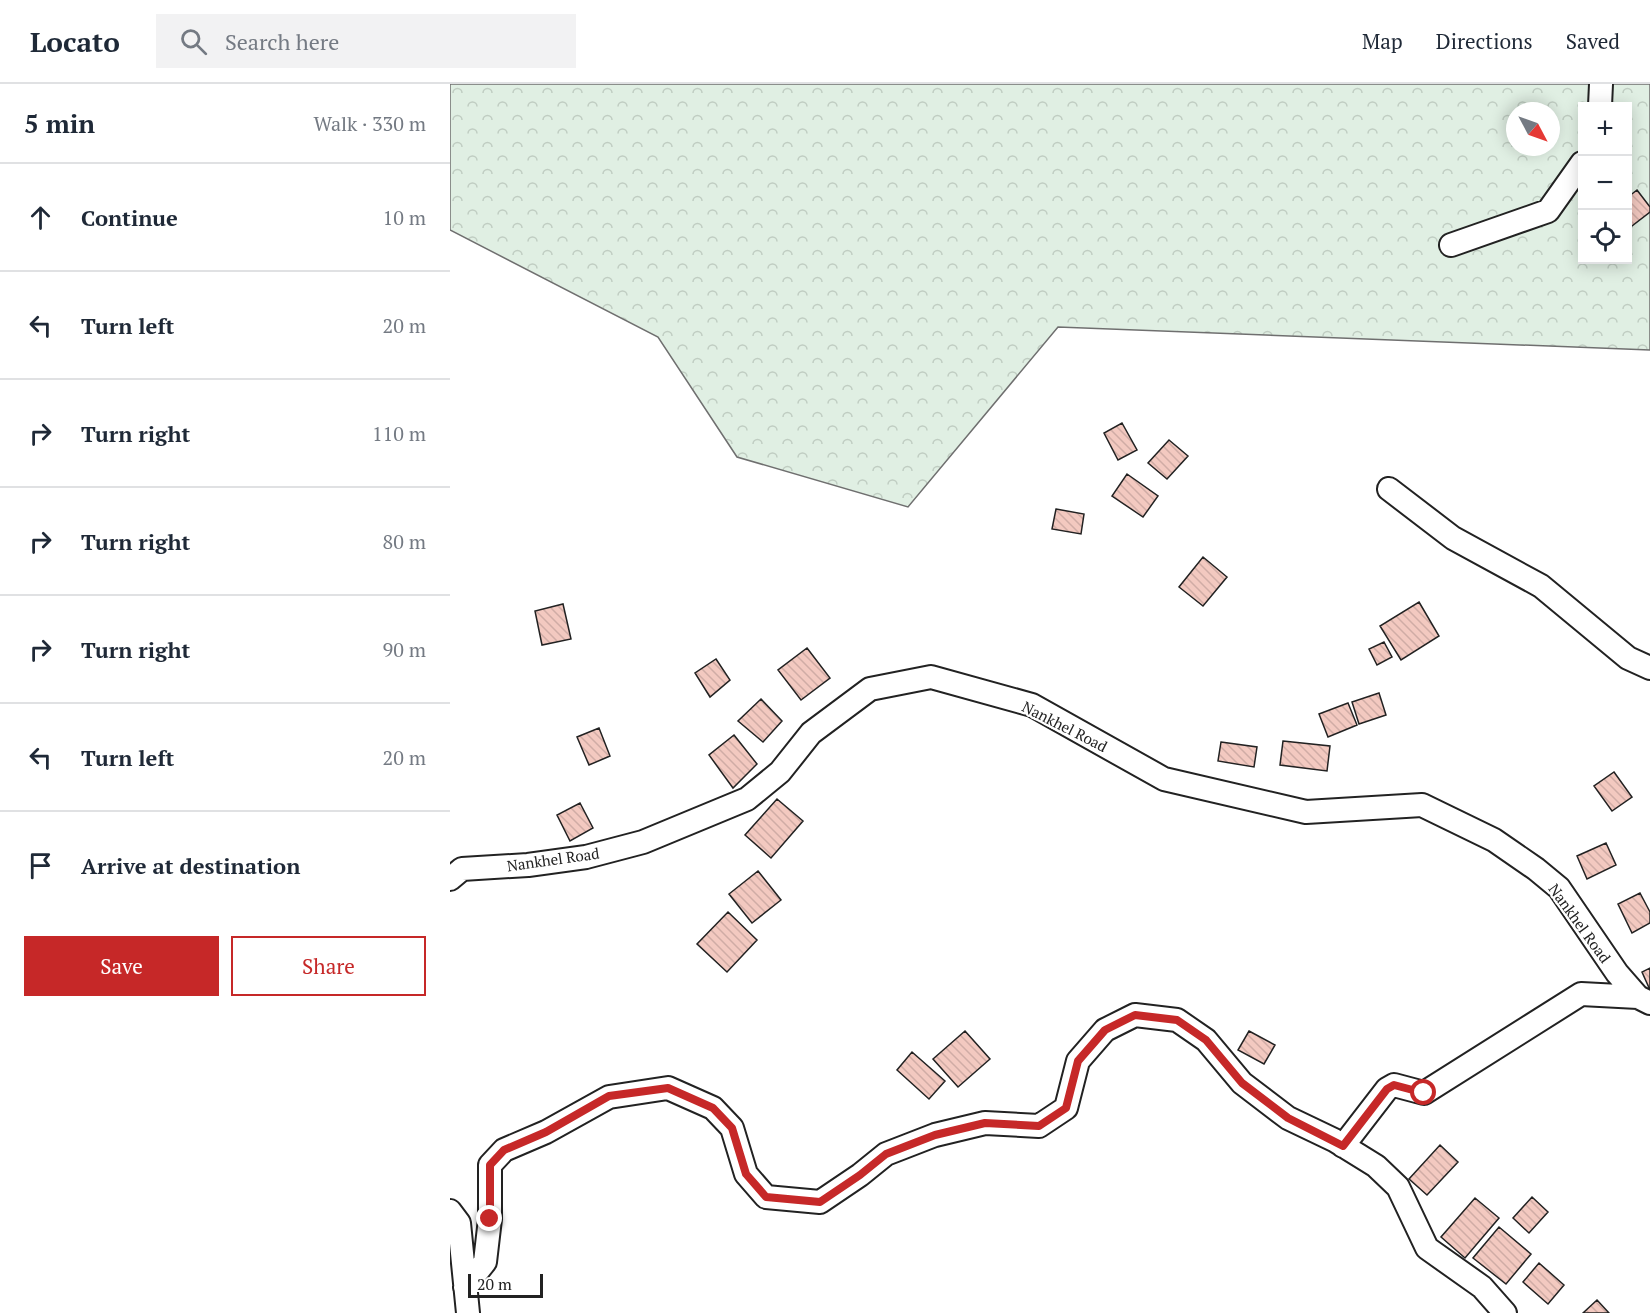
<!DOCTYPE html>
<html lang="en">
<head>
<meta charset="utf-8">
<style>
	body { margin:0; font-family:"PT Serif",serif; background:#f2f2f3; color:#1f2937 }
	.controls { position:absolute; right:18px; top:18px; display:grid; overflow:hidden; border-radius:0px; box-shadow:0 3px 15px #0003 }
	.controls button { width:54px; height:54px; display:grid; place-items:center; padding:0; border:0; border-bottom:2px solid #e0e1e3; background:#fff; color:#1f2937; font:30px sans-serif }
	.compass { position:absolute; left:1056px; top:18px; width:54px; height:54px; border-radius:50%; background:#fff; box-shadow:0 3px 15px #0003; rotate:131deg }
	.scale { position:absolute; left:18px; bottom:15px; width:75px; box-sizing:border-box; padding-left:6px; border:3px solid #222; border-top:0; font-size:16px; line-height:21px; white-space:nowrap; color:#222; -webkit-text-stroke:4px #fff; paint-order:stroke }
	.stop { position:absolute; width:18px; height:18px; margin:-14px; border:4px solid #c62828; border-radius:50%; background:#fff }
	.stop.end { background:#c62828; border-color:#fff; box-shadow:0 2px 6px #0008 }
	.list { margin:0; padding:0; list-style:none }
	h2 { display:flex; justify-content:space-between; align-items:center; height:78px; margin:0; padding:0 24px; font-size:26px }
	h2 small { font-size:20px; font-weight:400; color:#747a83 }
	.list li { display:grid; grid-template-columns:39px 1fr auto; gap:18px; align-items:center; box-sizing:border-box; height:108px; padding:0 24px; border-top:2px solid #e0e1e3 }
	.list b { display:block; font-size:22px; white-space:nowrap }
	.list em { font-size:20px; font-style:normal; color:#747a83 }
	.actions { display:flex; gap:12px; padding:18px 24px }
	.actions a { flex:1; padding:14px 0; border:2px solid #c62828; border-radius:0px; text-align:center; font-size:21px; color:#c62828 }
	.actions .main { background:#c62828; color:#fff }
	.icon { flex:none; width:33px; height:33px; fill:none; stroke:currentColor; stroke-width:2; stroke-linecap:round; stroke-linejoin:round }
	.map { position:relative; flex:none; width:1200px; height:1229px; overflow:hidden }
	header { display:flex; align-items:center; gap:36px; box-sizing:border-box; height:84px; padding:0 30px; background:#fff; border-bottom:2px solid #e0e1e3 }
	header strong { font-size:28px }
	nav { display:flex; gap:33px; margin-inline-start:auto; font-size:21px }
	.search { width:420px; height:54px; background:#f2f2f3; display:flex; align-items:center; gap:15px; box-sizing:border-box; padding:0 21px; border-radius:0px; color:#747a83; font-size:22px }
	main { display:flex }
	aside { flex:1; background:#fff }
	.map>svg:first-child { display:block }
	.forest { fill:url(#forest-crowns); stroke:#6f6f6f; stroke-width:1.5; fill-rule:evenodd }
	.building { fill:url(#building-back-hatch); stroke:#222; stroke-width:1.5 }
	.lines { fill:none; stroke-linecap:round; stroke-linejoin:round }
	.street-casing { stroke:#222; stroke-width:26 }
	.street { stroke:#fff; stroke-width:22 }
	.route { stroke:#c62828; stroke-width:8 }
	.labels { text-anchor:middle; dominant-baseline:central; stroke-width:4.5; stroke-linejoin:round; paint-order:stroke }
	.street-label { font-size:15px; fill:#222; stroke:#fff }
</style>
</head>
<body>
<header>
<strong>Locato</strong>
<div class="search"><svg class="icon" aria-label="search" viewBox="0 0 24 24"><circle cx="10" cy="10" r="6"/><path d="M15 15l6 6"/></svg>Search here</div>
<nav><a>Map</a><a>Directions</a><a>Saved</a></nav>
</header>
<main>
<aside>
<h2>5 min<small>Walk · 330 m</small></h2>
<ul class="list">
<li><svg class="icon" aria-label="ahead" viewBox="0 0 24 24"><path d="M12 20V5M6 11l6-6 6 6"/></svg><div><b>Continue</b></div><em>10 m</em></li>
<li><svg class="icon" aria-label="left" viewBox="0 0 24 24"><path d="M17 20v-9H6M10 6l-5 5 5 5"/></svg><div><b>Turn left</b></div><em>20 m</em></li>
<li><svg class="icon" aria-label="right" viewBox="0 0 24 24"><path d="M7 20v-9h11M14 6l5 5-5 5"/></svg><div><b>Turn right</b></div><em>110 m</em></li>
<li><svg class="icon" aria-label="right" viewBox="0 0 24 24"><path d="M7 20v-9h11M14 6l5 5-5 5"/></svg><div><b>Turn right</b></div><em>80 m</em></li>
<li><svg class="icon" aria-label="right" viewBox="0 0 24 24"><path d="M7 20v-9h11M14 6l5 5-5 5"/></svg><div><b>Turn right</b></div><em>90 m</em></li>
<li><svg class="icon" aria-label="left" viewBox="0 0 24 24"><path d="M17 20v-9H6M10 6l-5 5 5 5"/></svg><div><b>Turn left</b></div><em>20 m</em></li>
<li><svg class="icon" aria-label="arrive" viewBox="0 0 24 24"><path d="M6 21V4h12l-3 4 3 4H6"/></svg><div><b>Arrive at destination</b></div></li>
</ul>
<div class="actions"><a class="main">Save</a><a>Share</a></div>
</aside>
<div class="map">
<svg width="1200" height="1229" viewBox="0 0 1200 1229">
	<defs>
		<pattern id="forest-crowns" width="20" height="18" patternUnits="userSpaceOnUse" patternTransform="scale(1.5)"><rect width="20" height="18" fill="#e0efe3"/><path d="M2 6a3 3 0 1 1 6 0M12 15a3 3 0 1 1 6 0" fill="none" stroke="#c0cdc2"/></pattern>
		<pattern id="building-back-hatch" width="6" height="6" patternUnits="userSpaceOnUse" patternTransform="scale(1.5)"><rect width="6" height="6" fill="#f3c9c0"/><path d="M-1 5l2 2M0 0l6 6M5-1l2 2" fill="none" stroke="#d0aca5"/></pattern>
	</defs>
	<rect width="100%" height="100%" fill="#fff"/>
	<path class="forest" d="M0,0H1200V266L608,243L458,423L287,373L208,253L0,146ZM1132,22H1178V176H1132ZM1065,27H1101V63H1065Z"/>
	<path class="building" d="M1187,106L1200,123V128L1178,145V113Z
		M672,339L687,366L668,376L654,349Z
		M719,356L738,372L717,395L698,379Z
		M677,390L708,412L693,433L662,412Z
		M606,425L634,430L631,450L602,445Z
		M753,473L777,493L753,522L729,503Z
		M969,518L989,552L951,576L930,542Z
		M113,520L121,555L92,561L85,527Z
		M934,558L942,573L927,581L919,565Z
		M357,564L380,594L351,616L328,586Z
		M266,575L280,596L260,613L245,589Z
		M929,609L936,631L909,640L902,618Z
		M311,615L332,637L313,658L288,637Z
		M898,619L907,641L878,653L869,630Z
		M149,644L160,672L139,681L127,653Z
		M284,651L307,680L283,704L259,671Z
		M833,657L880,662L877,687L830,681Z
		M771,658L807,663L804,683L768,677Z
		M1164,688L1182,713L1162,727L1144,702Z
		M327,715L353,737L321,774L295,751Z
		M130,719L143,744L120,757L107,731Z
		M1156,759L1166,781L1137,795L1127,772Z
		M308,787L331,816L302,839L279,810Z
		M1190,809L1200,828V839L1182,849L1168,820Z
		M278,828L307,856L277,888L247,860Z
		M1200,884V906L1192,888Z
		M515,947L540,975L508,1003L483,975Z
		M799,947L825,961L814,980L788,966Z
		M462,968L495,997L479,1015L447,986Z
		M990,1061L1008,1078L977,1111L959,1095Z
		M1082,1113L1098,1128L1079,1149L1063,1134Z
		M1025,1114L1049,1134L1015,1174L991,1153Z
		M1049,1143L1081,1170L1056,1200L1023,1174Z
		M1089,1179L1114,1201L1098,1220L1073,1198Z
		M1147,1216L1159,1229H1133Z"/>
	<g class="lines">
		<g class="street-casing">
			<path id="street" d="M1150,22L1151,0
				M1001,161L1098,127L1132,79
				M939,405L1003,454L1091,502L1178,574L1200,584
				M0,795L12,785L78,781L136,773L193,758L297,715L330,688L361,649L420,605L481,593L582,621L714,695L856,728L972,721L1044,756L1086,785L1109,804L1167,889L1188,913L1200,919
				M893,1062L937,1005L944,1001L974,1009L1131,910L1188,913
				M0,1127L9,1139L18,1229
				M15,1203L35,1178L40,1135V1081L54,1066L96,1048L159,1013L218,1004L263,1024L282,1044L296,1090L316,1113L370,1118L410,1091L436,1070L485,1051L535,1039L589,1042L616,1024L628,977L655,946L685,931L727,936L756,956L792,999L838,1034L884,1056L926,1082L948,1103L977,1164L1032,1203L1055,1229"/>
		</g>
		<use href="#street" class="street"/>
	</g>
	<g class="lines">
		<path class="route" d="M40,1135V1081L54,1066L96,1048L159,1012L218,1004L263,1024L282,1044L296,1090L316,1113L370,1118L410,1091L436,1070L485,1051L535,1039L589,1042L616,1024L628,977L655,946L685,931L727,936L756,956L792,999L838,1034L893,1062L937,1005L944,1001L974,1009"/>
	</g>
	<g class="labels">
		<g class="street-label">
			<text transform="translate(615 642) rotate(27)">Nankhel Road</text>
			<text transform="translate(103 775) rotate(-8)">Nankhel Road</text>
			<text transform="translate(1130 839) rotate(54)">Nankhel Road</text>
		</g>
	</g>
</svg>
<div class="controls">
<button>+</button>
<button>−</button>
<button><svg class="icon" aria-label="locate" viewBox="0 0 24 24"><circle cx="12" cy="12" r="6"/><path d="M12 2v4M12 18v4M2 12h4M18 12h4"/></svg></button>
</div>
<svg class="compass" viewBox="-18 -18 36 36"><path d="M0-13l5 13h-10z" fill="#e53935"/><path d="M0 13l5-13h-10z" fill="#747a83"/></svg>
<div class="scale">20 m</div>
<div class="stop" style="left:974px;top:1009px"></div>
<div class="stop end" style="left:40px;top:1135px"></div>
</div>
</main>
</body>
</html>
